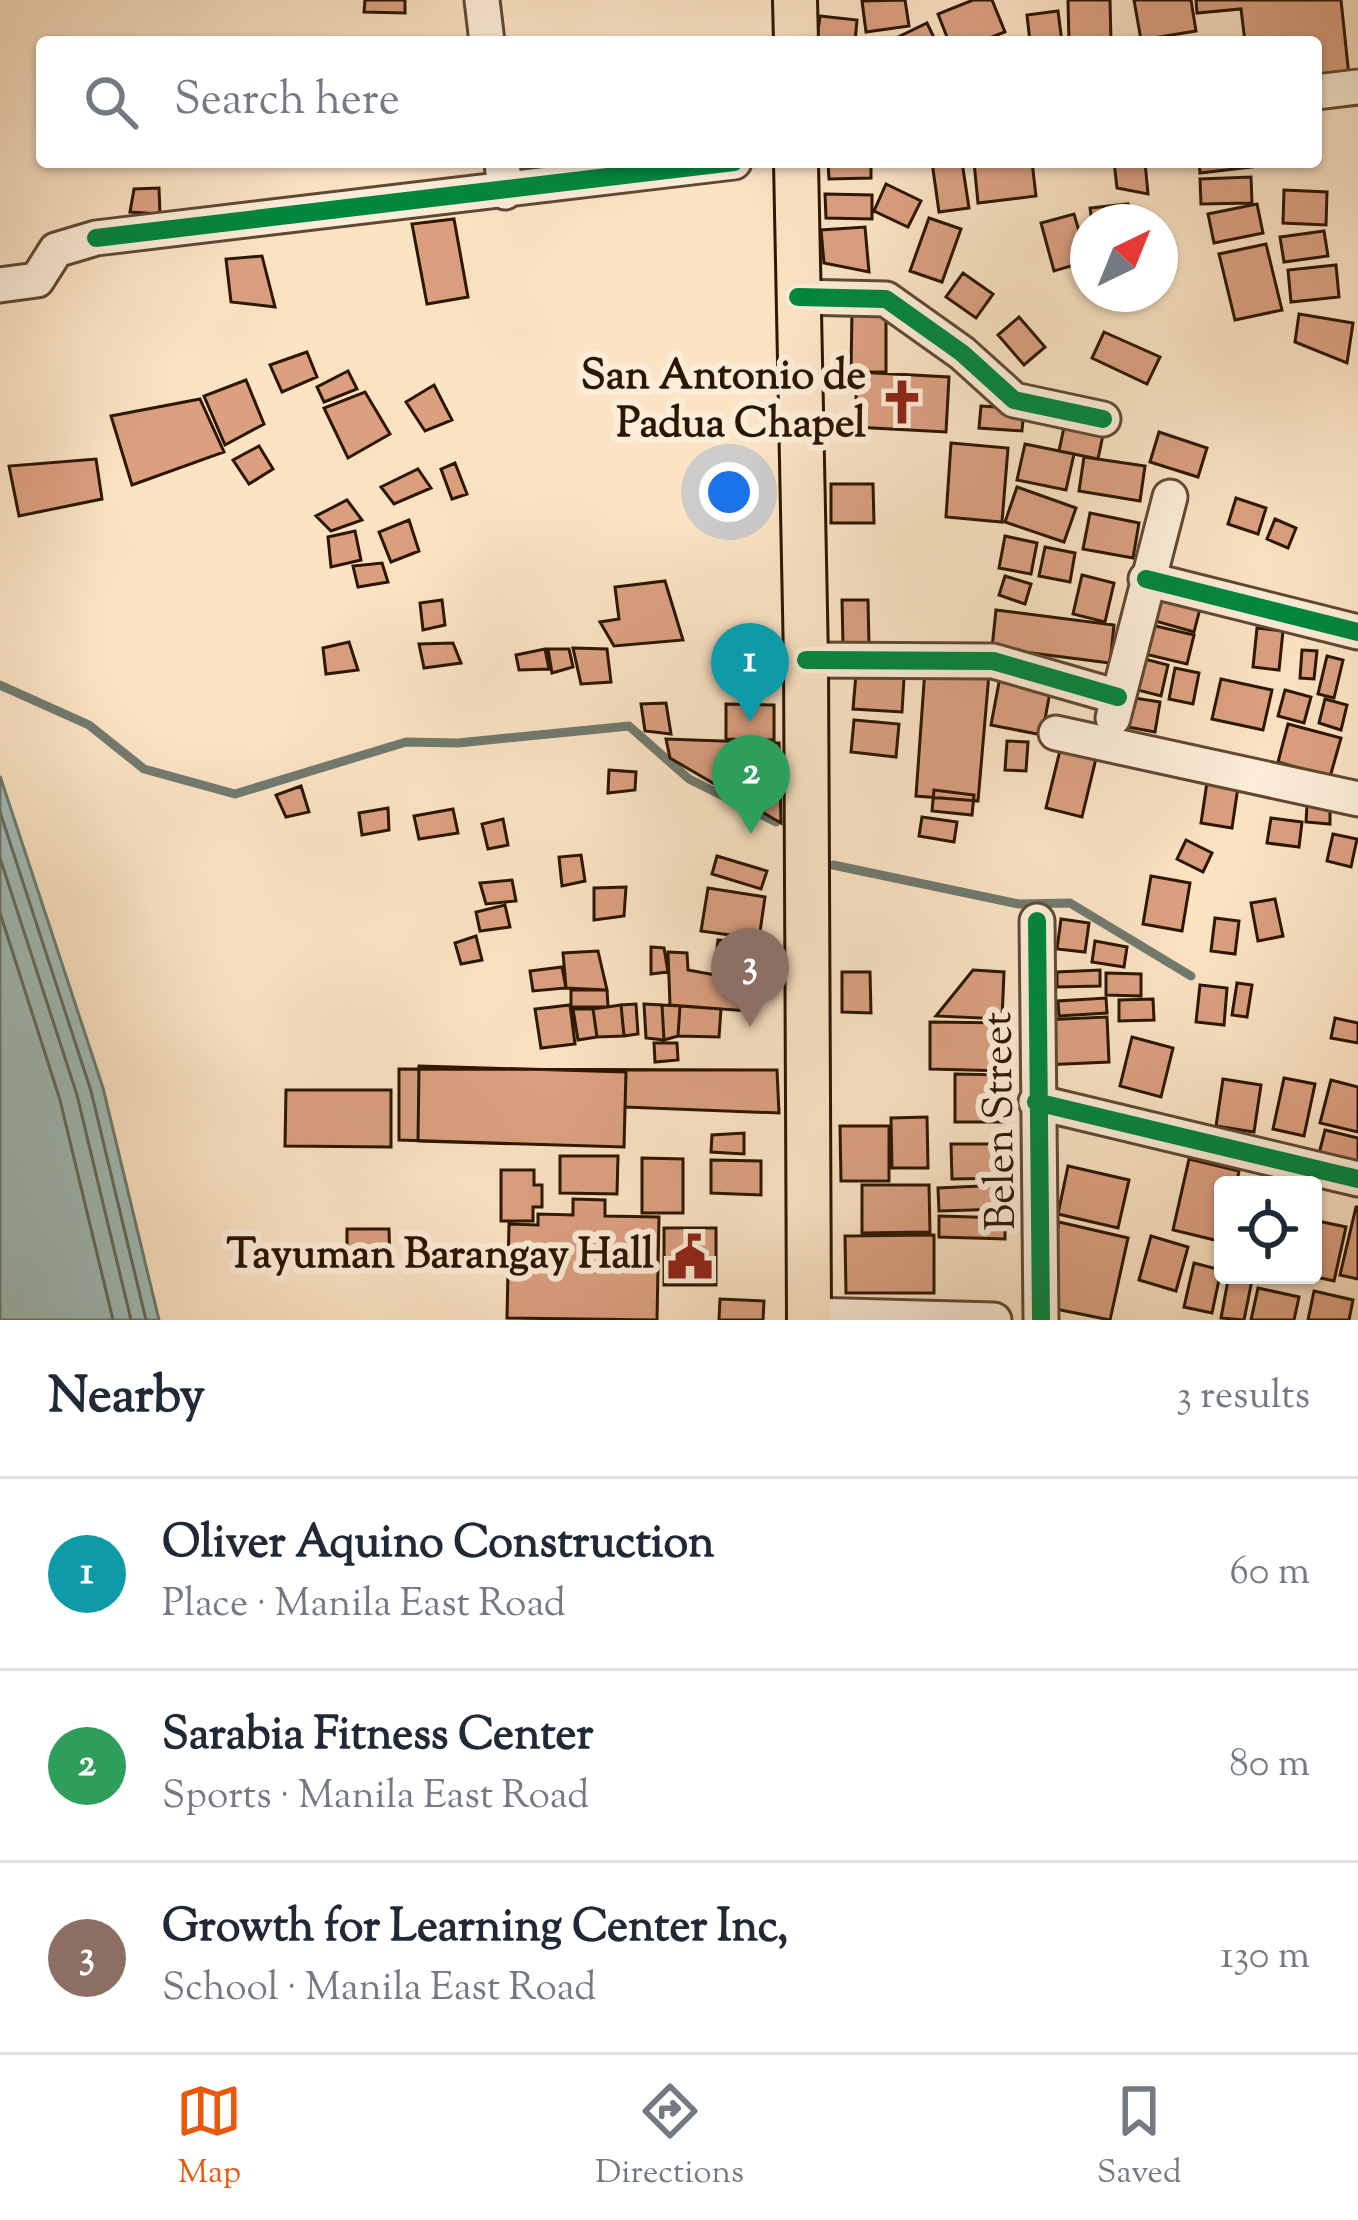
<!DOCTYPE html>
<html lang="en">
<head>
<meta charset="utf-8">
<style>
	body { margin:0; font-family:"Sorts Mill Goudy",serif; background:#f6f6f7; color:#1f2937 }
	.controls { position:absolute; right:36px; bottom:36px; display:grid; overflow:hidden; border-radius:12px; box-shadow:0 3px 9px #0004 }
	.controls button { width:108px; height:108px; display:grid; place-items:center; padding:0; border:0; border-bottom:3px solid #e0e1e3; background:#fff; color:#1f2937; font:60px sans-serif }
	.compass { position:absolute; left:1070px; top:204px; width:108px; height:108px; border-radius:50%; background:#fff; box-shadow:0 3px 9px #0004; rotate:43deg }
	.you { position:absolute; left:729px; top:492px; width:42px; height:42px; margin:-30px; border:9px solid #fff; border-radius:50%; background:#1a73e8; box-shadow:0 0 0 18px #1a73e833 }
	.badge { display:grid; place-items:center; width:78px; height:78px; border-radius:50%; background:#ea580c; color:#fff; font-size:39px; font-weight:700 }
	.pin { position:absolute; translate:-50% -99px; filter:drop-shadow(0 3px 6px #0008) }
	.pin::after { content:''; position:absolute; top:63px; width:42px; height:36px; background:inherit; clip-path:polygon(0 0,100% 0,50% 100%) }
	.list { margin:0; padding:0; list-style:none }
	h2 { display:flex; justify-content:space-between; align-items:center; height:156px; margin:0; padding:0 48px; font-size:51px }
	h2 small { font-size:39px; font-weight:400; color:#747a83 }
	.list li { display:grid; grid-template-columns:78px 1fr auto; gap:36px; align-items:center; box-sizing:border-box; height:192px; padding:0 48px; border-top:3px solid #e0e1e3 }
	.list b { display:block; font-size:45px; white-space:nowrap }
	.list p { margin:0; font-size:39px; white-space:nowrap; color:#747a83 }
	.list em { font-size:39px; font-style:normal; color:#747a83 }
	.icon { flex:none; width:66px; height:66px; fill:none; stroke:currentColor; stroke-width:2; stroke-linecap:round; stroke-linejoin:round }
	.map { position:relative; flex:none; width:1358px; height:1320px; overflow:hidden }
	.search { position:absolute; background:#fff; box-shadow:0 3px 9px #0004; left:36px; right:36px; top:36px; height:132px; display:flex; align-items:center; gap:30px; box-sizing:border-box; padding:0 42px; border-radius:12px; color:#747a83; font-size:45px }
	.sheet { height:732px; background:#fff }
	nav { display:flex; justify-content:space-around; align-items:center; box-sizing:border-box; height:168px; border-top:3px solid #e0e1e3; background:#fff; font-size:33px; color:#747a83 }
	nav a { display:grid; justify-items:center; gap:6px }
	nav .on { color:#ea580c }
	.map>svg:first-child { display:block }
	.water { fill:#9fbdb9; stroke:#717a6f; stroke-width:3 }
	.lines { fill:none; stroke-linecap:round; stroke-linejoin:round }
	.shore { stroke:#666a5c; stroke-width:3 }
	.stream { stroke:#717a6f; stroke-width:9 }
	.building { fill:#dca081; stroke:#2c1600; stroke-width:3 }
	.minor-casing { stroke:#604931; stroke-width:39 }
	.major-casing { stroke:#2c1600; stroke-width:48 }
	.minor { stroke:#fcedd9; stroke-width:33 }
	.major { stroke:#fbe3c4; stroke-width:42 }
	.cycleway-casing { stroke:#fcedd9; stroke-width:26 }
	.cycleway { stroke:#00873e; stroke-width:18 }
	.labels { text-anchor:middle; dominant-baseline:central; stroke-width:12; stroke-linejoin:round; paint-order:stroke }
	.poi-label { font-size:42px; font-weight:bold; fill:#2c1600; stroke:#fcedd9; text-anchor:end }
	.street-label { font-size:42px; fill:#2c1600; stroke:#fcedd9 }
</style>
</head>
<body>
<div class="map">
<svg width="1358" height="1320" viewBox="0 0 1358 1320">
	<rect width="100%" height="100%" fill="#fbe3c4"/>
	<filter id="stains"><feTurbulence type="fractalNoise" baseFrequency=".00167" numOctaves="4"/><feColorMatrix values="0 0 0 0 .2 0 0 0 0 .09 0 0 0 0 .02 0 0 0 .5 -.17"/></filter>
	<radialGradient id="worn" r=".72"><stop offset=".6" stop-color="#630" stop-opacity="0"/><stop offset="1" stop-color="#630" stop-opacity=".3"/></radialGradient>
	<path class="water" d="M0,776L103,1088L159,1320H0Z"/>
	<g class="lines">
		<path class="shore" d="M0,812L91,1091L146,1320
			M0,858L77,1095L131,1320
			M0,913L60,1100L113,1320"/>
		<path class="stream" d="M0,685L89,725L144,769L235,794L406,742L458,743L629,726L689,779L776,822
			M833,865L1019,904L1070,903L1191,976"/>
	</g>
	<path class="building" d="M365,0H405V13L364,12Z
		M905,0L909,26L866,32L862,1Z
		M973,0H992L1005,32L979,42H949L938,14Z
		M1068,0H1110L1111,42H1069Z
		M1134,0H1191L1196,31L1141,40Z
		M1196,0H1341L1349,76L1316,79V42H1245L1241,9L1197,13Z
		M1058,11L1062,42H1030L1027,15Z
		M820,16L857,20L855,42L817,39Z
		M927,23L936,42H893L892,40Z
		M828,162H871V178L829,179Z
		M932,162H962L969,208L939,212Z
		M974,162H1032L1036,196L978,203Z
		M1114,162H1145L1148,194L1117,188Z
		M1199,162H1251L1252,167L1200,173Z
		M1251,177L1252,203L1201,204L1200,179Z
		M886,184L921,201L908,227L874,211Z
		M159,188L160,214L130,212L134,189Z
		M1284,190L1327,192L1326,225L1283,223Z
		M825,194L872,195V219L826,218Z
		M1128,204L1130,222H1092L1090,208Z
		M1257,204L1263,233L1214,243L1208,214Z
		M1074,214L1088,261L1054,271L1041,223Z
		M929,218L961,229L942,282L910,271Z
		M454,219L468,297L427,304L412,224Z
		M865,227L869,272L824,263L821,230Z
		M1324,231L1328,256L1284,262L1280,237Z
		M1266,244L1282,310L1235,320L1219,254Z
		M262,256L275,307L231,302L226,259Z
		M1336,265L1339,297L1291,302L1288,270Z
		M963,273L993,294L976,318L946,297Z
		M852,310H886V372H851Z
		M1299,314L1353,323L1347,363L1295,342Z
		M1019,317L1045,347L1024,365L998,335Z
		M1104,332L1160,357L1147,384L1092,358Z
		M307,352L317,377L282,392L270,365Z
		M348,371L357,389L324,402L317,387Z
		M857,372L949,377L946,432L855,427Z
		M246,380L264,424L225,445L204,396Z
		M434,385L452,420L425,431L406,402Z
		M365,392L390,434L348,458L324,408Z
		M200,399L224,452L132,485L111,416Z
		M981,406L1024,409L1022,431L979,428Z
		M1064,427L1103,435L1098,459L1059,451Z
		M1159,432L1207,448L1198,477L1150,462Z
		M951,443L1008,448L1002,522L946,517Z
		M1025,444L1074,454L1066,490L1017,480Z
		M259,446L273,469L249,484L233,460Z
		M1084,457L1145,466L1140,501L1079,491Z
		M96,459L102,499L19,516L9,466Z
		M455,463L467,494L452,499L441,469Z
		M418,469L431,488L394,504L381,487Z
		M831,484H873L874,523H831Z
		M1017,487L1076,508L1064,542L1005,522Z
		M1236,498L1266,508L1258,534L1228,524Z
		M347,500L362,520L331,531L316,516Z
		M1090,513L1139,523L1133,558L1083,549Z
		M1275,519L1296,528L1288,548L1267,539Z
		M409,520L419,551L391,562L379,532Z
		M355,531L361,560L331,567L328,537Z
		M1005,536L1037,543L1031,574L999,568Z
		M1045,547L1075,553L1070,582L1039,576Z
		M382,563L388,582L358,587L353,566Z
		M1082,575L1114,583L1105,622L1073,614Z
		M1005,576L1031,584L1025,604L999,595Z
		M665,581L683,640L614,646L600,622L619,619L615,587Z
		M1151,582L1203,597L1194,632L1141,617Z
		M442,600L445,625L423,630L420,603Z
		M842,600H868L869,644H843Z
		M996,610L1114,625L1110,663L992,648Z
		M1139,622L1194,635L1187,664L1132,651Z
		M1257,628L1283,631L1279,670L1253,667Z
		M349,642L358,670L326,674L323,648Z
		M453,643L461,663L424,668L419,644Z
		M573,648L607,649L611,682L581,684Z
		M545,649L549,669L519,670L516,655Z
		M548,649H569L573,667L552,673Z
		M1302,650L1317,651L1314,679L1300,678Z
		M1129,655L1168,665L1161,696L1122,686Z
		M1327,656L1343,660L1334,698L1318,694Z
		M1175,668L1199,673L1193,704L1169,699Z
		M925,669L989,674L978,801L916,796Z
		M856,674L904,678L902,712L853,709Z
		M1000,677L1051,687L1042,735L991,725Z
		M1221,679L1272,690L1263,730L1212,719Z
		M1285,690L1311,697L1304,723L1278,716Z
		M1122,696L1160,702L1155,732L1117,725Z
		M1325,699L1347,705L1341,730L1319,723Z
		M666,703L671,734L645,731L641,704Z
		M726,704L774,705V740L726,739Z
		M854,720L899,724L896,757L851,752Z
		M1288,724L1341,738L1330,777L1278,762Z
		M666,739L779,743L781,823L670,758Z
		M1007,741L1028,742L1026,771L1005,770Z
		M1062,742L1098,750L1082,817L1046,808Z
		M609,770L636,772L635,790L608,793Z
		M1207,782L1238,787L1232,828L1201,823Z
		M301,786L309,812L286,817L276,795Z
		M934,790L974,795L972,815L932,811Z
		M1307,805L1330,806V824L1306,822Z
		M388,808L389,830L362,835L359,813Z
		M453,809L458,833L419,839L414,816Z
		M922,817L957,822L954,842L919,836Z
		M1271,818L1302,822L1299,847L1267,843Z
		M503,819L508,845L488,849L482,824Z
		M1333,834L1357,839L1351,867L1327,861Z
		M1186,840L1212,853L1203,872L1177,859Z
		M581,855L585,881L562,886L559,857Z
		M717,856L767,871L761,889L712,874Z
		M1151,876L1190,883L1182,931L1143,924Z
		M512,880L516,901L486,904L480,883Z
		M626,887L624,916L594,920V888Z
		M708,888L765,897L759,939L701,931Z
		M1275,899L1283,936L1258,941L1251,903Z
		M505,905L510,927L480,931L476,912Z
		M1215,918L1239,921L1235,954L1211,951Z
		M1061,919L1089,923L1085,952L1057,949Z
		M476,936L482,960L461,964L455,943Z
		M718,940L756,944L752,975L715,970Z
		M1095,941L1127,947L1124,967L1092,962Z
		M651,947L664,948L668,972L651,974Z
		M598,951L607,990L566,988L563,953Z
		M668,952L687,953L688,970L748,981V1011L670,1005Z
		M562,967L566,988L533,991L530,971Z
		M973,970L1004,972L1002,1019L936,1016Z
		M1100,970V986L1057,987V972Z
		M842,972H870L871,1013L842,1012Z
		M1106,973L1141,974V996L1106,995Z
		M1237,983L1252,985L1247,1017L1232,1015Z
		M1200,985L1227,988L1224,1025L1196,1022Z
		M571,990H607L608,1007H571Z
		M1106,998L1107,1013L1059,1016L1058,1001Z
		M1153,999L1154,1020L1119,1021V1000Z
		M636,1004L638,1034L624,1036L621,1005Z
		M644,1004L662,1005L664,1040L646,1038Z
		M570,1005L575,1044L541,1048L535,1009Z
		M621,1005L624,1036L597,1037L593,1009Z
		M662,1005L680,1006L678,1036L664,1040Z
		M680,1006L721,1009L719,1037L678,1036Z
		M573,1009H593L597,1037L578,1040Z
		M1107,1017L1109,1062L1043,1065L1041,1020Z
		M1335,1018L1358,1023V1043L1331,1038Z
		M930,1022L1008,1023V1071L930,1069Z
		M1132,1037L1173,1048L1161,1097L1120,1086Z
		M654,1043H677L678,1060L655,1062Z
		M419,1066L626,1072L624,1147L418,1141Z
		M399,1069L777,1070L779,1113L625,1107L624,1147L399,1140Z
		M955,1074L1004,1075L1003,1122H955Z
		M1284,1078L1315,1084L1304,1136L1273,1129Z
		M1223,1079L1261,1085L1254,1132L1216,1126Z
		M1331,1080L1358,1087V1132L1320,1123Z
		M286,1090H391V1147L285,1146Z
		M927,1117L928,1168H892L891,1118Z
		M840,1126H889V1181H841Z
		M1325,1130L1358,1138V1163L1319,1154Z
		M744,1133V1154L711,1152L712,1135Z
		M951,1144H1015V1178L952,1179Z
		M560,1156H618L617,1194L560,1193Z
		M642,1158L683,1159V1213H642Z
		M1189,1159L1239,1171L1236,1185H1223V1242L1173,1230Z
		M711,1160L761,1161V1195L711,1193Z
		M1068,1166L1129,1180L1118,1228L1058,1214Z
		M501,1170H534V1185H542V1207H533V1221H501Z
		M862,1185H929L930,1232L862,1233Z
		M1003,1185L1004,1209L939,1211L938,1188Z
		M573,1199L605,1200V1216L659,1217L657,1320L507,1318L509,1224L538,1225V1214L573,1215Z
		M1356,1207H1358V1279L1340,1275Z
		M939,1216L1005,1218V1239L939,1237Z
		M1313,1220L1346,1227L1334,1281L1307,1275H1313Z
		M1059,1222L1128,1238L1110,1320L1041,1306Z
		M664,1228H716V1285H664Z
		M347,1229H389L390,1269L347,1268Z
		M934,1235V1293H846L845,1236Z
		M1151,1236L1188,1247L1176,1291L1139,1280Z
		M1194,1263L1221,1270L1212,1313L1184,1307Z
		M1229,1275H1253L1244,1320L1221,1318Z
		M1258,1288L1299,1297L1294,1320H1251Z
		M1314,1291L1353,1300L1349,1320H1308Z
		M720,1299L764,1301L763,1320H719Z"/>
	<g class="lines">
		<g class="minor-casing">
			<path id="minor" d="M482,0L487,42
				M1316,92L1358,87
				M502,162L505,192
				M0,285L37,280L56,250L96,238L734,162
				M798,297L886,299L962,353L1014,400L1103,419
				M1146,579L1358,632
				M806,660L993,661L1118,697
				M1113,718L1170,497
				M1056,733L1358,799
				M1037,921L1041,1320
				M1036,1102L1358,1179
				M809,1315L994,1320"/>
		</g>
		<g class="major-casing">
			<path id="major" d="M795,0L796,42
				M796,162L806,660L809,1320"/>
		</g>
		<use href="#minor" class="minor"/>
		<use href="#major" class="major"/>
		<g class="cycleway-casing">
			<path id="cycleway" d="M96,238L734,162
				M798,297L886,299L962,353L1014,400L1103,419
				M1146,579L1358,632
				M806,660L993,661L1118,697
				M1037,921L1041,1320
				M1036,1102L1358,1179"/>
		</g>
		<use href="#cycleway" class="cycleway"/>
	</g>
	<defs>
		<g id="church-bare" transform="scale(3.6)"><path d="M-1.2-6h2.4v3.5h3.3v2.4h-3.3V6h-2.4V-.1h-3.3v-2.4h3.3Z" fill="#8f2418" stroke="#fcedd9" stroke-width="2.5" paint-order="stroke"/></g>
		<g id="civic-bare" transform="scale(3.6)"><path d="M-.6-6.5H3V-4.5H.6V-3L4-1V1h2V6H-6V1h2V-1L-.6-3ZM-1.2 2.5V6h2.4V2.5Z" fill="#8f2418" stroke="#fcedd9" stroke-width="2.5" paint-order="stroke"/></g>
	</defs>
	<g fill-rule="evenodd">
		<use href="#church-bare" x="902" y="402"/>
		<use href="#civic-bare" x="690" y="1257"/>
	</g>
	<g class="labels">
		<g class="poi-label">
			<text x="866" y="378">San Antonio de<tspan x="866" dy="48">Padua Chapel</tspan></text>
			<text x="654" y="1257">Tayuman Barangay Hall</text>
		</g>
		<g class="street-label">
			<text transform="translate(1002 1121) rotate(-91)">Belen Street</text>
		</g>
	</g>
	<rect width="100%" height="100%" filter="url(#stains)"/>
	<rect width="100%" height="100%" fill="url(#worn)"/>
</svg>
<div class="controls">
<button><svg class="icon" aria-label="locate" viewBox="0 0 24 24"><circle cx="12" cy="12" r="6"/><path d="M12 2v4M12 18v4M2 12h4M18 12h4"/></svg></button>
</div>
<svg class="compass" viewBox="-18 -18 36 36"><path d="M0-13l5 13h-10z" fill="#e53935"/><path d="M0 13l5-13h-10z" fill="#747a83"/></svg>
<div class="you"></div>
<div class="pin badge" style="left:750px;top:722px;background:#0f9aa8">1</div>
<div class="pin badge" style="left:751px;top:834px;background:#2e9e5b">2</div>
<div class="pin badge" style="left:750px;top:1027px;background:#8d6e63">3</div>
<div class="search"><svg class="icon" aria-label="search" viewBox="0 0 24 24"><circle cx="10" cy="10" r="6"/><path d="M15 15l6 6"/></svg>Search here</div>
</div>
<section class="sheet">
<h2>Nearby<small>3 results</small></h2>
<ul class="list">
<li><span class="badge" style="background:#0f9aa8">1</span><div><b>Oliver Aquino Construction</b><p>Place · Manila East Road</p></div><em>60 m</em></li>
<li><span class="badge" style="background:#2e9e5b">2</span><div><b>Sarabia Fitness Center</b><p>Sports · Manila East Road</p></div><em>80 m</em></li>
<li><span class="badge" style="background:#8d6e63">3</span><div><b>Growth for Learning Center Inc,</b><p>School · Manila East Road</p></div><em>130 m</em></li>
</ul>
</section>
<nav>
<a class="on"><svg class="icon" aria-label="map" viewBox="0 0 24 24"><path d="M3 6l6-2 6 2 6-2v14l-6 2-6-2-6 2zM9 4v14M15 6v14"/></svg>Map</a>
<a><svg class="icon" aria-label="directions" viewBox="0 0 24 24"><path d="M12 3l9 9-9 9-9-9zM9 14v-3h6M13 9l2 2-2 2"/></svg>Directions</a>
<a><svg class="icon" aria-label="saved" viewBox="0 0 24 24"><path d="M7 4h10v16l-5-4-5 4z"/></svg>Saved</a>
</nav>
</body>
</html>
